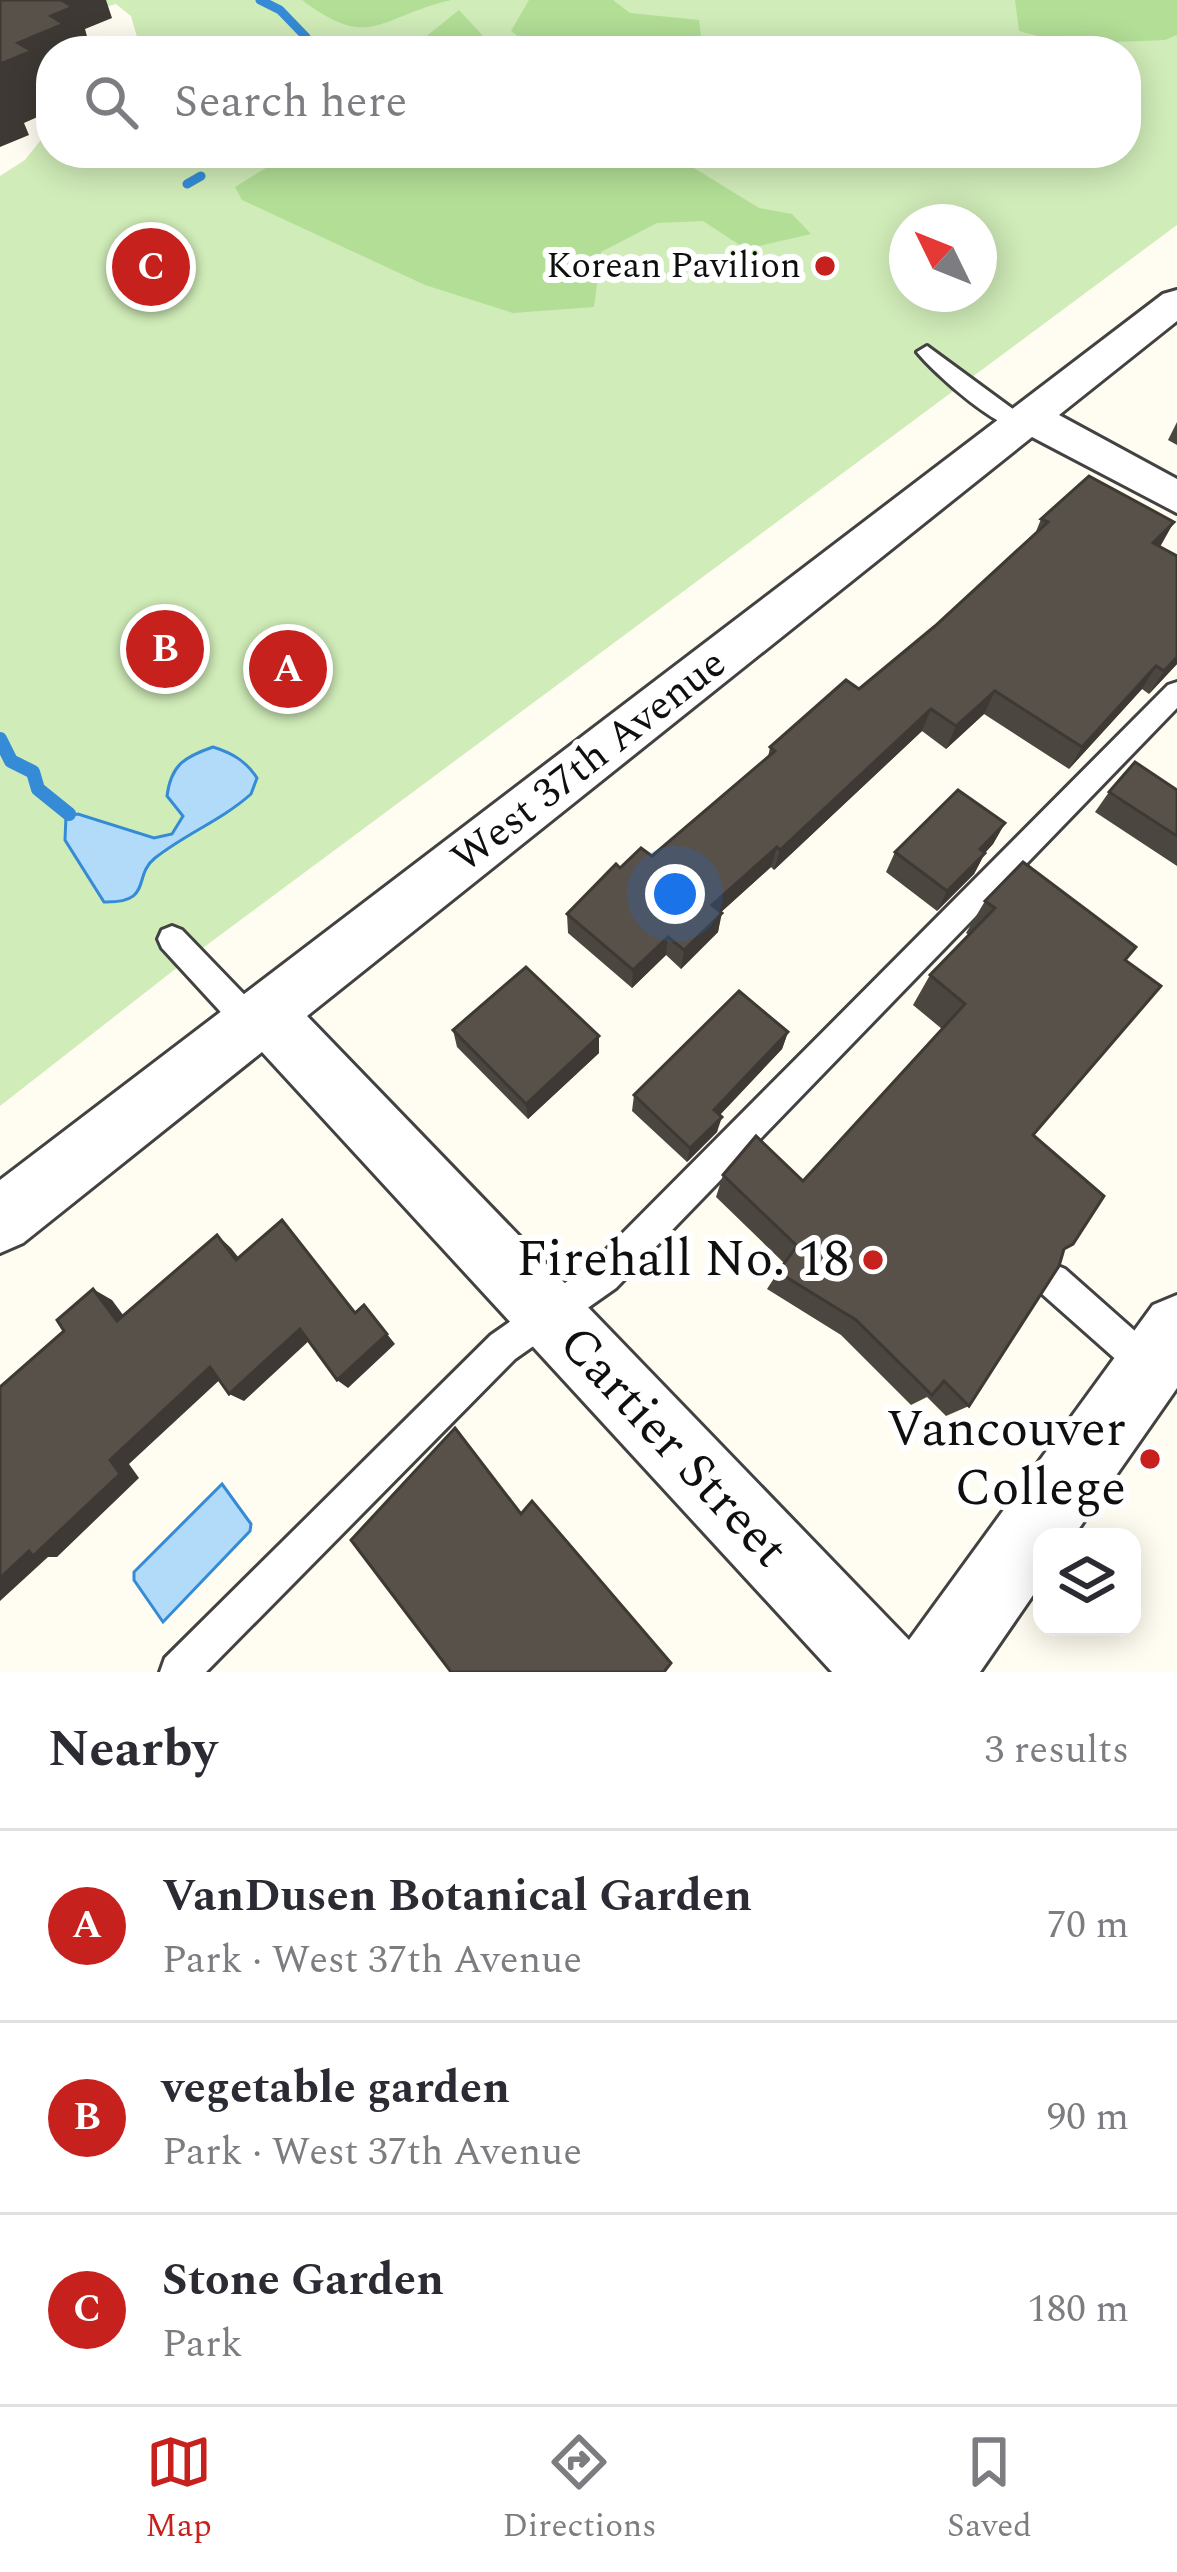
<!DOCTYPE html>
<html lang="en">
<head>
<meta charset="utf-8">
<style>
	body { margin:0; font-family:Spectral,serif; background:#f7f7f7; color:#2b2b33 }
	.controls { position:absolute; right:36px; bottom:36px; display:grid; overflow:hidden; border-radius:24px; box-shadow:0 6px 30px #0003 }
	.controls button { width:108px; height:108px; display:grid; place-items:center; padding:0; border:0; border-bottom:3px solid #e1e1e2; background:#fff; color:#2b2b33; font:60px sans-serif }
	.compass { position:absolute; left:889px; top:204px; width:108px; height:108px; border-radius:50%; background:#fff; box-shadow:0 6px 30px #0003; rotate:313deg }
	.you { position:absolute; left:675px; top:894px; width:42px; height:42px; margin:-30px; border:9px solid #fff; border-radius:50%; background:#1a73e8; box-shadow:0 0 0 18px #1a73e833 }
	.badge { display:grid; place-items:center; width:78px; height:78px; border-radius:50%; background:#c7211e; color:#fff; font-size:39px; font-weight:700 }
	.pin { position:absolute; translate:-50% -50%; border:6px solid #fff; box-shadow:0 3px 12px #0006 }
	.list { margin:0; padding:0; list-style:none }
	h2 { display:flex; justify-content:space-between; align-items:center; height:156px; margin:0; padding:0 48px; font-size:51px }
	h2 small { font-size:39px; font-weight:400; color:#7c7c81 }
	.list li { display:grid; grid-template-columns:78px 1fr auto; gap:36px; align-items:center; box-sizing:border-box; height:192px; padding:0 48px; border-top:3px solid #e1e1e2 }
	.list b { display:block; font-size:45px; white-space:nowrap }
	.list p { margin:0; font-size:39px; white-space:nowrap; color:#7c7c81 }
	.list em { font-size:39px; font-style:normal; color:#7c7c81 }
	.icon { flex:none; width:66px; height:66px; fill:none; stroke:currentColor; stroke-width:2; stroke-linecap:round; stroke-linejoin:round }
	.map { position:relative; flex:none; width:1177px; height:1672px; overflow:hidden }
	.search { position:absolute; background:#fff; box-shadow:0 6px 30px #0003; left:36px; right:36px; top:36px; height:132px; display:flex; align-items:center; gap:30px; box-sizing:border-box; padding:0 42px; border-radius:48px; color:#7c7c81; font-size:45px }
	.sheet { height:732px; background:#fff }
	nav { display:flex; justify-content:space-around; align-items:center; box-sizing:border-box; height:168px; border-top:3px solid #e1e1e2; background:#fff; font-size:33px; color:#7c7c81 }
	nav a { display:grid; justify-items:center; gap:6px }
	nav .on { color:#c7211e }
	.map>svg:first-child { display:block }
	.green { fill:#d0ecb8; fill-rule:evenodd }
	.forest { fill:#b2de96 }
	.water { fill:#b2dbf9; stroke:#358bd5; stroke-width:3 }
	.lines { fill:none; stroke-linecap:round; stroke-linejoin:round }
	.stream-far1 { stroke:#358bd5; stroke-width:9 }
	.stream { stroke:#358bd5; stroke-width:14 }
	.service-casing { stroke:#424242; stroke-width:6 }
	.minor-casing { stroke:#424242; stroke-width:6 }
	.service { fill:#fff; fill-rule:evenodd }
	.minor { fill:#fff; fill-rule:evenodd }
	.wall { fill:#4c4640 }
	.shaded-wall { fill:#3e3934 }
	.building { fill:#58514a; stroke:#3e3934; stroke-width:3 }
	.poi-dot { fill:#c7211e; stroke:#fff; stroke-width:4.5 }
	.labels { text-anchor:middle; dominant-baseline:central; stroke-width:12; stroke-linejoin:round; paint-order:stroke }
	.far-poi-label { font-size:36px; fill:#0f0f0f; stroke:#fff; text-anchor:end }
	.street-label { font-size:42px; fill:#0f0f0f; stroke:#fff }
	.near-poi-label { font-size:51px; fill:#0f0f0f; stroke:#fff; text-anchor:end }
	.near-street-label { font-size:51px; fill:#0f0f0f; stroke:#fff }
</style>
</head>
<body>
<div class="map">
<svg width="1177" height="1672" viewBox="0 0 1177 1672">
	<rect width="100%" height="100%" fill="#fffdf1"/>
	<path class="green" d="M81,0H1177V225L192,956L0,1106V176L25,160L51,127V153H1126V51H129L137,37L131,16L116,4L106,7ZM907,222H979V294H907Z"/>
	<path class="forest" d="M302,0H451C378,17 371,52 302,0Z
		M529,0H613L630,13L699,20L701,36L694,51H538L511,31Z
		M1015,0H1177V35L1165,40L1067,44L1019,31Z
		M459,10L497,51H408Z
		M290,153H711L694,168L759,208L792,214L811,234L746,249L703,221L657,223L601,252L594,307L513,313L425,285L242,200L235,187Z"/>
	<path class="water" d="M213,747C232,753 246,761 257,778L251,794C222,820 185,834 155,858C132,876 154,903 104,902L65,840L66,816L78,814L154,838L172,834L183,816L167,796C171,765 184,757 213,747Z
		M222,1484L251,1524L250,1531L163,1622L134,1580V1572Z"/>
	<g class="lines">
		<path class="stream-far1" d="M260,0L280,10L306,37
			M187,184L201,176"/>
		<path class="stream" d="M0,739L11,761L33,772L38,789L69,814"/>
		<g class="service-casing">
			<path id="service" d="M927,346L1028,420V430C1001,434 935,374 917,352Z
				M1177,682V708L616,1288L515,1359L206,1672H160L165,1658L491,1335L592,1264L1168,685Z
				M172,926L182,930L263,1014L267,1024L263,1034L252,1038L241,1034L162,948L158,939L162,930Z
				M1053,1264L1065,1269L1162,1355L1167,1367L1162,1379L1150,1384L1138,1379L1041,1293L1036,1281L1041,1269Z"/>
		</g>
		<g class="minor-casing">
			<path id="minor" d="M1177,290V321L1059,415L1177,479V513L1032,437L307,1016L909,1640L1153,1305L1177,1295V1388L1073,1537H1042V1582L980,1672H832L262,1052L23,1243L0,1253V1180L1163,294Z"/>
		</g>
		<use href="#service" class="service"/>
		<use href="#minor" class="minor"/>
	</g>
	<path class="wall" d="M1177,422V445L1168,440Z
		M1041,519L1160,547L1177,664L1149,694L1142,689L1069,769L984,714L946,749L922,731L774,870L771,867L721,912L718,932L681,969L666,955L632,988L568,933L567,914L620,868L652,856L768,757L770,747L859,689L935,626L1035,534Z
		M1177,790V866L1095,812L1109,792Z
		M1005,823L993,844L985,853L974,874L937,911L886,872L895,852Z
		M985,901L1125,960L1033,1135L1063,1250L969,1406L946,1416L927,1397L911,1405L841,1335L767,1289L784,1263L716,1197L723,1175L803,1181L942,1029L913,1005L930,975L969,935L966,933Z
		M453,1030L599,1053L528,1119L457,1047Z
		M788,1032L782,1049L720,1115L717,1132L687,1162L632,1111L634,1095Z"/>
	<path class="shaded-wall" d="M49,0H106L112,18L85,29L88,40L85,41L88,51H51V97L49,98L51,111L24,123L29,135L0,147V64Z
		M1174,522L1160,547L1153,543Z
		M1177,657V664L1149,694L1164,671Z
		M1156,666L1142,689L1069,769L1082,747Z
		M995,691L984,714L946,749L956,726Z
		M931,709L922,731L774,870L780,850Z
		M1005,823L993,844L969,870L980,849Z
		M777,847L771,867L708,924L712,905Z
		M985,853L974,874L937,911L947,891Z
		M722,913L718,932L681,969L684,950Z
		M668,937L666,955L632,988L633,970Z
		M788,1032L782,1049L710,1125L714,1110Z
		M599,1036V1053L528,1119L526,1104Z
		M722,1117L717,1132L687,1162L690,1148Z
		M217,1235L231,1248L250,1272L236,1260Z
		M93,1289L112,1300L135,1331L117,1321Z
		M364,1305L395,1344L348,1388L337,1380Z
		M300,1329L311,1339L244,1401L229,1394Z
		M210,1367L225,1375L129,1464L139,1478L57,1557H48L0,1601V1578L110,1460Z"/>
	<path class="building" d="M0,0H61L73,7L51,16L64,24L18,43L32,51L0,64Z
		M1089,476L1174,522L1153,543L1177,556V657L1164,671L1156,666L1082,747L995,691L956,726L931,709L780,850L777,847L712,905L722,913L684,950L668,937L633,970L567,914L616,864L620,868L641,848L652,856L775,751L770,747L846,680L859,689L935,626L1048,522L1041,519Z
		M1135,762L1177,790V836L1109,792Z
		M958,790L1005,823L980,849L985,853L947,891L895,852Z
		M1023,862L1136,947L1125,960L1161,986L1033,1135L1104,1196L1073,1244L1064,1249L1059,1266L969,1406L944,1381L932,1395L856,1320L778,1272L797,1246L723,1175L756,1136L803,1181L965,1004L930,975L995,908L985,901Z
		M526,967L599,1036L526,1104L453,1030Z
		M739,991L788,1032L714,1110L722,1117L690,1148L634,1095Z
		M282,1220L355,1313L364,1305L387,1334L337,1380L300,1329L229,1394L210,1367L110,1460L120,1474L33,1556L29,1551L0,1578V1387L64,1331L57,1320L93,1289L117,1321L217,1235L236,1260Z
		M455,1428L521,1514L532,1501L671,1663L664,1672H451L351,1540Z"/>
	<g class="poi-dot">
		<circle cx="825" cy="266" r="12"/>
		<circle cx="873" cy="1260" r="12"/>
		<circle cx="1150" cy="1459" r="12"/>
	</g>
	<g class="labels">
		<g class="far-poi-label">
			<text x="801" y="266">Korean Pavilion</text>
		</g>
		<g class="street-label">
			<text transform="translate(589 761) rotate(-38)">West 37th Avenue</text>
		</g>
		<g class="near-poi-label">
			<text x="849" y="1260">Firehall No. 18</text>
			<text x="1126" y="1430">Vancouver<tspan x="1126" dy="59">College</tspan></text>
		</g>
		<g class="near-street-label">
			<text transform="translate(673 1447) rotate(47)">Cartier Street</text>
		</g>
	</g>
</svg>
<div class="controls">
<button><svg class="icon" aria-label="layers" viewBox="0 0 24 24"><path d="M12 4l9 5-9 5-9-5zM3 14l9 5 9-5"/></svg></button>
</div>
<svg class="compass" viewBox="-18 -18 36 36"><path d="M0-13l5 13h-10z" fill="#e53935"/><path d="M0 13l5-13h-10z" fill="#7c7c81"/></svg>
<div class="you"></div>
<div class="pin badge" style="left:288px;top:669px">A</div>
<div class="pin badge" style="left:165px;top:649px">B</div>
<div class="pin badge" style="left:151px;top:267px">C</div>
<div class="search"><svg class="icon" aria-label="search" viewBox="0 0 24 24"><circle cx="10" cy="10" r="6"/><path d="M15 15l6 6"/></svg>Search here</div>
</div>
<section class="sheet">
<h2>Nearby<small>3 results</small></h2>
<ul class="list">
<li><span class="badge">A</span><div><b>VanDusen Botanical Garden</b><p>Park · West 37th Avenue</p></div><em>70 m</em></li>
<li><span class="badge">B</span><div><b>vegetable garden</b><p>Park · West 37th Avenue</p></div><em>90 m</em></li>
<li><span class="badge">C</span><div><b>Stone Garden</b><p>Park</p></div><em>180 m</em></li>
</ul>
</section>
<nav>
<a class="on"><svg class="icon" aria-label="map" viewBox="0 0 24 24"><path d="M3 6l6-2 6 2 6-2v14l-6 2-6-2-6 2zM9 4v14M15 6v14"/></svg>Map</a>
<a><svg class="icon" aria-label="directions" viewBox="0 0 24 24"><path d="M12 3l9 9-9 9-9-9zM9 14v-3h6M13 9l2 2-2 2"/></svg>Directions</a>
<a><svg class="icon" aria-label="saved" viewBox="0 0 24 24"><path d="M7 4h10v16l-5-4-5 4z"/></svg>Saved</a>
</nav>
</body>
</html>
